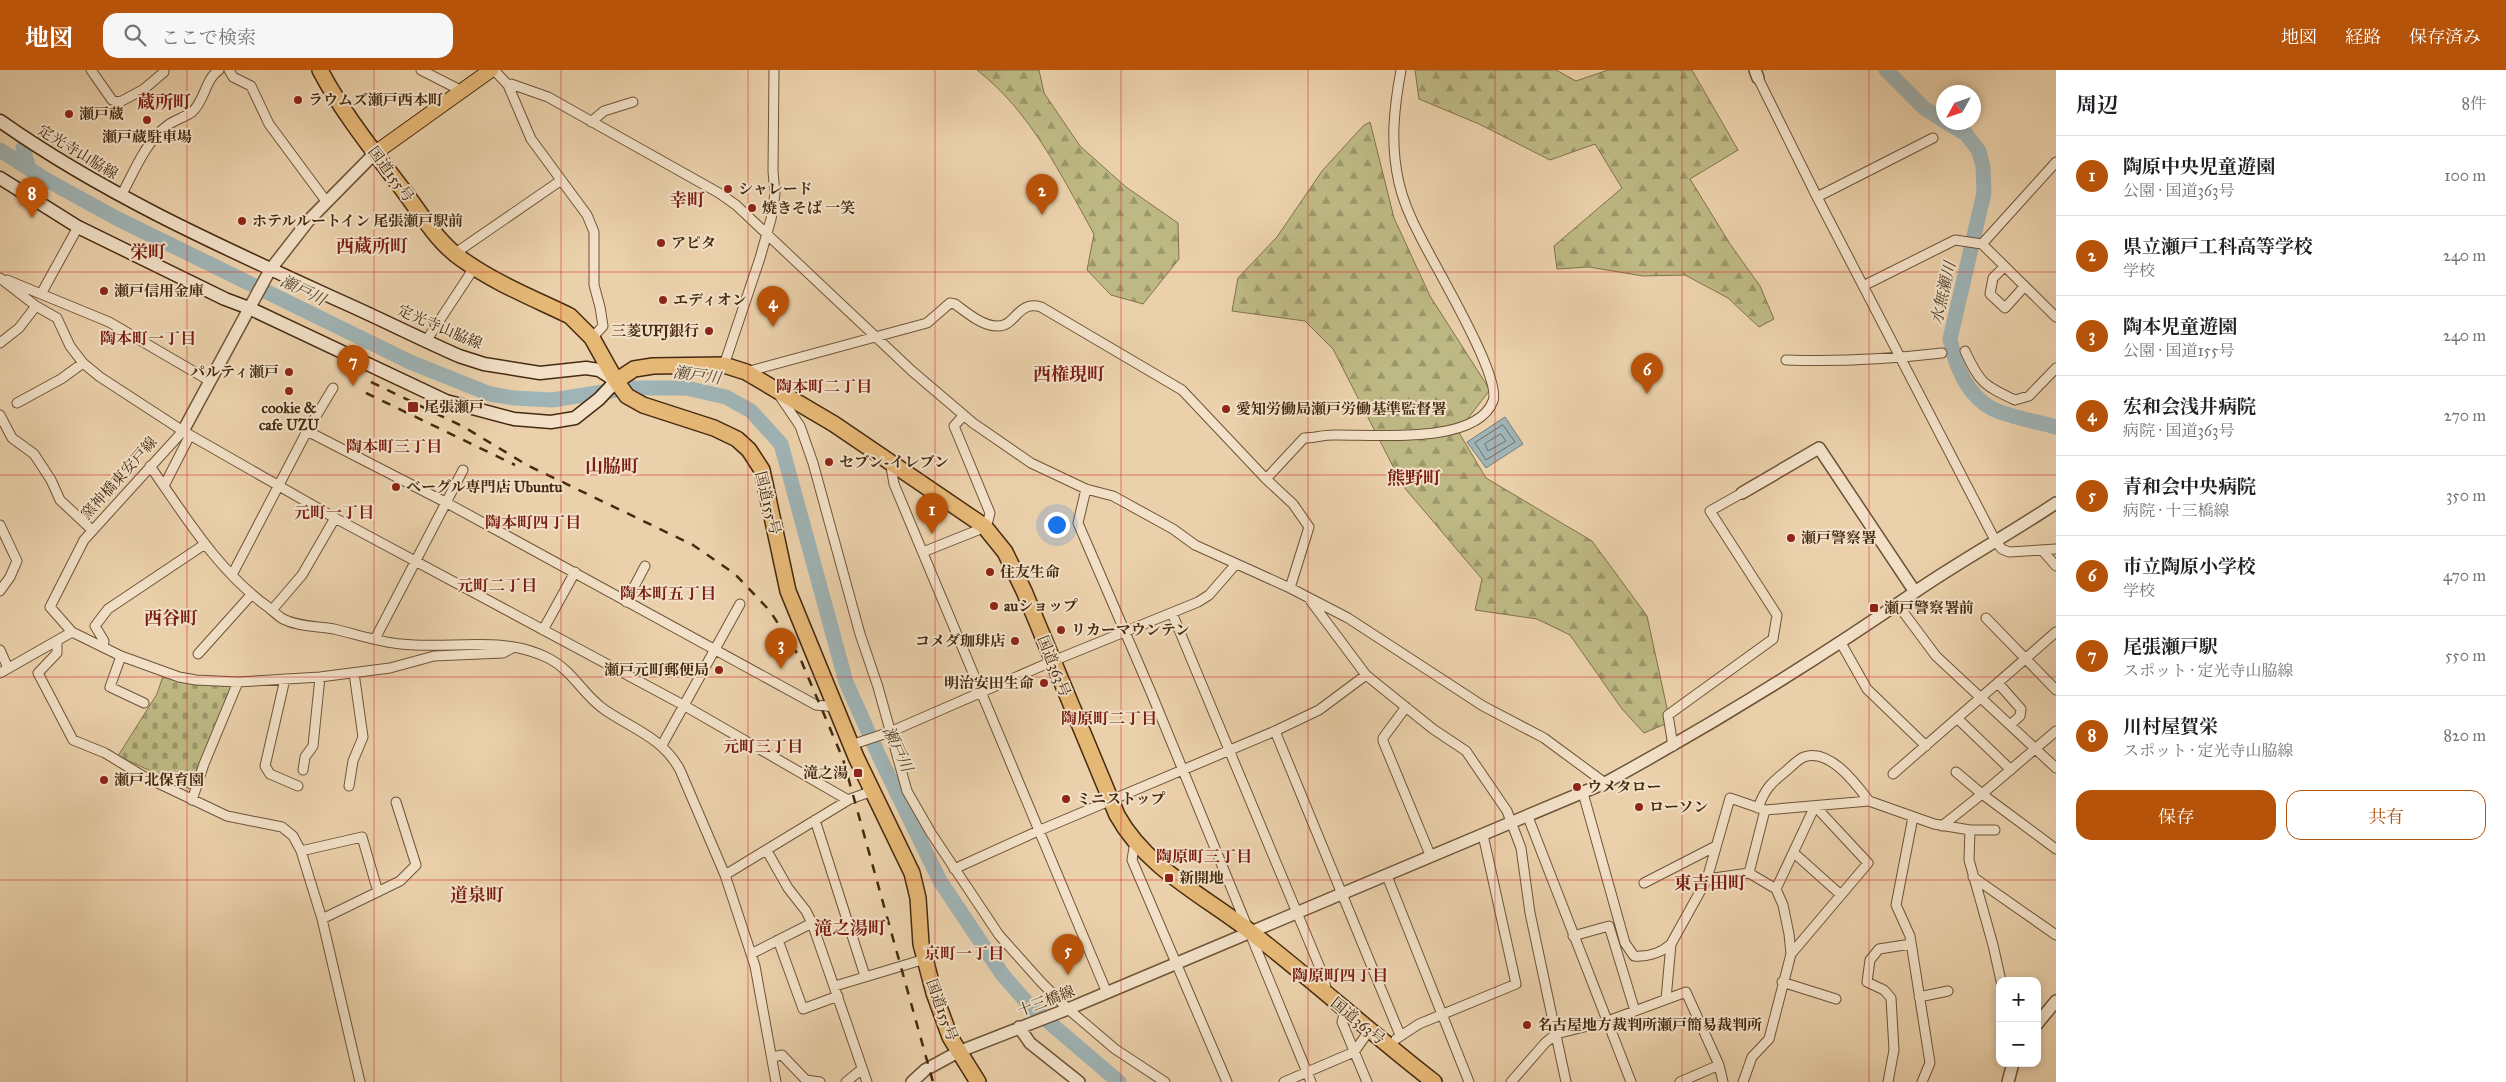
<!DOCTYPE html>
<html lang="ja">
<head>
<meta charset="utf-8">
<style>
	body { margin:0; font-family:"IM FELL Great Primer","Noto Serif JP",serif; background:#f6f6f6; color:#202124 }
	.controls { position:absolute; right:15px; bottom:15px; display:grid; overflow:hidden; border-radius:10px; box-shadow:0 2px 8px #0003 }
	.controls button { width:45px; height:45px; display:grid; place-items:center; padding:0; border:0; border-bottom:1px solid #e0e0e0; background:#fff; color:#202124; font:25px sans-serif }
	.compass { position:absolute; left:1936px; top:15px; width:45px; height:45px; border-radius:50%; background:#fff; box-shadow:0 2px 8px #0003; rotate:230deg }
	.you { position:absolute; left:1056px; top:454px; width:18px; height:18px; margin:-12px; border:4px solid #fff; border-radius:50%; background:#1a73e8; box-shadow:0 0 0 8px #1a73e833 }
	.badge { display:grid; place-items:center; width:32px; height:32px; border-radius:50%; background:#b45309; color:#fff; font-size:16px; font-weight:700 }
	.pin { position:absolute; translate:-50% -41px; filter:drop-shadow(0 1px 2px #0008) }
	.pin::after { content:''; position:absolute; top:26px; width:18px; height:15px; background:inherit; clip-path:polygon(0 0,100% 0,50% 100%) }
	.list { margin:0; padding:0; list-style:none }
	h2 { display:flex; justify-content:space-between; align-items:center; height:65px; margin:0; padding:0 20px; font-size:21px }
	h2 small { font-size:16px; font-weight:400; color:#757577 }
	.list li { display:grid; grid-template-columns:32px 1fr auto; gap:15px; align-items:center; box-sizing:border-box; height:80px; padding:0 20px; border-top:1px solid #e0e0e0 }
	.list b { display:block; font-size:19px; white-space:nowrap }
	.list p { margin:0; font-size:16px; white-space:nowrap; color:#757577 }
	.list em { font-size:16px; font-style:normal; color:#757577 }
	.actions { display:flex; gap:10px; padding:15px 20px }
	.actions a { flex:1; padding:11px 0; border:1px solid #b45309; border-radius:15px; text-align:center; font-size:18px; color:#b45309 }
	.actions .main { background:#b45309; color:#fff }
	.icon { flex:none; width:28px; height:28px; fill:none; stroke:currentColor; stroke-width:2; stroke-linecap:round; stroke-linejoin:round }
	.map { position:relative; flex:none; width:2056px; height:1012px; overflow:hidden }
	header { display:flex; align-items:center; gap:30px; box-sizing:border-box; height:70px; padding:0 25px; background:#b45309; color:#fff }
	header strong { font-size:24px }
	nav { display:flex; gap:28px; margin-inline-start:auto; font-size:18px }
	.search { width:350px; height:45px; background:#f6f6f6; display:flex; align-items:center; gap:12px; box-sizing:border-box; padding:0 18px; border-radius:15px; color:#757577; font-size:19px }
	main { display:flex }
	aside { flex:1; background:#fff }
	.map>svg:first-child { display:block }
	.forest { fill:url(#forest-firs); stroke:#82724a }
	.cemetery { fill:url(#cemetery-stones); stroke:#82724a }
	.water { fill:#9fb4b6; stroke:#7b7d74 }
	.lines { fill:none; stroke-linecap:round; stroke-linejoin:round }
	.shore { stroke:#726f63; stroke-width:1 }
	.river { stroke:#9fb4b6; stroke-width:15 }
	.minor-casing { stroke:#6e5437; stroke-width:11 }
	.tertiary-casing { stroke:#6e5437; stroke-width:14 }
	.secondary-casing { stroke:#452a10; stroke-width:15 }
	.primary-casing { stroke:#452a10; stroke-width:16 }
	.trunk-casing { stroke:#452a10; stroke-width:18 }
	.minor { stroke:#f2e1c8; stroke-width:9 }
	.tertiary { stroke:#f2e1c8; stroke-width:11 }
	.secondary { stroke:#f2e1c8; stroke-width:12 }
	.primary { stroke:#e6b876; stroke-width:14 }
	.trunk { stroke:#e6b876; stroke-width:15 }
	.rail { stroke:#452a10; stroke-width:2.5; stroke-dasharray:9 9; stroke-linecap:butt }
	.grid { fill:none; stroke:#d62828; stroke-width:1; stroke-opacity:0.55 }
	.poi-dot { fill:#8f2418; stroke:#f2e1c8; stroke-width:2 }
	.labels { text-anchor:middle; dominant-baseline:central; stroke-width:4; stroke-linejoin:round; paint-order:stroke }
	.poi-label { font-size:15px; font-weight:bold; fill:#452a10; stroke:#f2e1c8; text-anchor:start }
	.street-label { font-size:15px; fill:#452a10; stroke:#f2e1c8 }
	.water-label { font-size:16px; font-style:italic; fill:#574631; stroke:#f2e1c8 }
	.neighbourhood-label { font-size:16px; font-weight:bold; fill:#7a1f14; stroke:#f2e1c8 }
	.quarter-label { font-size:18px; font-weight:bold; fill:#7a1f14; stroke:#f2e1c8 }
</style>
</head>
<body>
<header>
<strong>地図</strong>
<div class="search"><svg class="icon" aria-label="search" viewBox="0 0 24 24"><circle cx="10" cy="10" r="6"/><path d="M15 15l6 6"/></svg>ここで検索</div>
<nav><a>地図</a><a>経路</a><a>保存済み</a></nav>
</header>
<main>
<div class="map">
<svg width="2056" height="1012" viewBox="0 0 2056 1012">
	<defs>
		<pattern id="forest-firs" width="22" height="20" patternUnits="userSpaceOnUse" patternTransform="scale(1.25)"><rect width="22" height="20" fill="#beb984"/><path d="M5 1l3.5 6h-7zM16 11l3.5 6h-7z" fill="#9c976b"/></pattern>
		<pattern id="cemetery-stones" width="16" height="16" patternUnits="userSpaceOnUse" patternTransform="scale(1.25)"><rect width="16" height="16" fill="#beb984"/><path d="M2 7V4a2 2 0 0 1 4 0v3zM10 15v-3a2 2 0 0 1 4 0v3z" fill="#9c976b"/></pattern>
	</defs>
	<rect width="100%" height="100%" fill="#ebd1ab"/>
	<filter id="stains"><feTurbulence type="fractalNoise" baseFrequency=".004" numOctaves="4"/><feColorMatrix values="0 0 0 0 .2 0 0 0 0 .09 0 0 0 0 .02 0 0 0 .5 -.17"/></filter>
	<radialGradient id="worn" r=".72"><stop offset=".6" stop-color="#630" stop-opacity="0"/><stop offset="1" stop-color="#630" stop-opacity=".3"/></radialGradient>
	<path class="forest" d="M977,0H1039L1044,23L1080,76L1126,117L1178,153L1179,189L1143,234L1111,225L1087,200L1094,164C1061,105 1031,42 977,0Z
		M1415,0H1556L1576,11L1608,0H1692L1738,80L1690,109L1730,174L1760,216L1774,249L1759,257L1728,228L1685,205L1643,206L1589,197L1557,199L1554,176L1622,118L1595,74L1550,90L1479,54L1419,29Z
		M1370,52L1394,148L1430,226L1490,320L1458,361L1486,408L1592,471L1647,546L1670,652L1644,663L1622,639L1570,565L1537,549L1475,540L1482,509L1403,416L1333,279L1305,251L1232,241L1238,208L1277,167L1322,101L1363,56Z"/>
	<path class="cemetery" d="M164,603L233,616L190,719L118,686L157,624Z"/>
	<path class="water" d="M1505,347L1523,374L1486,398L1467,372Z"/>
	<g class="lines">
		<path class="shore" d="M1503,355L1515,372L1486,390L1475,373Z
			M1501,364L1506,371L1488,381L1485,374Z"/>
		<path class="river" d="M1886,0L1924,38L1944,51
			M1946,52L1966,64L1979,81L1983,97L1984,123L1950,269C1955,295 1967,326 1993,339C2012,348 2036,351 2056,357
			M23,78L29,99
			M0,80L45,109L118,149L410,292L490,324L514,328L552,330L629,318H686L726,327L751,341L781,374L846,612L879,686L940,811L1002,904L1029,935L1119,1012"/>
		<g class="minor-casing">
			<path id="minor" d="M91,0L112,30L120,32L144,19L164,2
				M229,0L233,7L251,16L269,54L326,131
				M421,0L462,21
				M494,0L508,15L531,69L587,145L594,162V215L600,237L603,256L592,268
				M1758,8L1817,127L1996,472L2002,479L2009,482L2056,479
				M508,15L511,14L548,27L719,123L736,135L912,301L973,353L1031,393L1086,419L1113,426L1173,459L1195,475L1290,518L1348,548L1483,636L1544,668L1605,713
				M591,52L604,41L633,32
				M121,126C134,102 145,72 168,55C175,50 185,47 192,42C205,31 205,9 219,0
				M1817,127L1933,68
				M1982,174L2056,92
				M454,184L560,111
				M2004,197L1993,208L1990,224L2005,238L2024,217
				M0,208L36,236L57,248L70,276L83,293L100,307L183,361L335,448L685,636L848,730
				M7,210L109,252L210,311
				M1863,216L1955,170L1982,174L2056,247
				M41,224L78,157
				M426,271L474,198
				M0,273L19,258L36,236
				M1965,281C1980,313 1983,315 2015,330L2029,326L2056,298
				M1786,290C1839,292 1890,289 1942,283
				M724,295L760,188L771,149L775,124L773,101L774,0
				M746,302L927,253L950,233L955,234C966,242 982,256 997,256C1016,257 1017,230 1041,237L1182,320L1266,409L1293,434L1309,457L1290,518
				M779,325L800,356L813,393L860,564L878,617L907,721L931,763L999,865L1041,912L1068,939L1115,979L1165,1012
				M17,333L61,309L83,293
				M0,345L12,368L34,384L51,410L60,430L92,460
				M183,361L84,470L50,537L72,562L121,586L179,607L196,610L238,612L320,607L390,598L434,586L503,583L514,577
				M307,361L447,433L816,635L836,637
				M890,391L894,414L1107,923
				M150,396C185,446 218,501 268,537C273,541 278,546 283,549C299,557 317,556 334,559C356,564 378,572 401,574C450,580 503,564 550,589C574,602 583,625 605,640C633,659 663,668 680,700L725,805L755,896L776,1012
				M1266,409L1304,368C1314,368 1323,365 1333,365C1371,364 1476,376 1493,331C1502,307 1433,193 1420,166C1411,149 1403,131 1399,113C1390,74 1394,38 1401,0
				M164,416L190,365
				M1086,419L1078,453L1150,620L1311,1012
				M0,455L17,491L10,507L0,521
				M2042,480L2056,496
				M923,482L978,460L988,451L990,443L954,356L964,345
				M232,505L307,361L333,318
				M1310,530L1366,605L1433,659L1466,681L1507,741L1521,778L1530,843L1566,1012
				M626,532L645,496
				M1898,535L1936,586L2056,698
				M272,540L302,505L335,448
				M1172,543L1323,905L1327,923
				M1986,548L2056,620
				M543,560L575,502
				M375,569L463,400
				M57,572V583L38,603L73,670L105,683L143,706L227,746L282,757L293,766L301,781L322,849L360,1012
				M1841,573L1867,619L1926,676
				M103,577L104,571L95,556L108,539L205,474
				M0,580L8,598
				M198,584L251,525
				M121,586L110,617L144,633
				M0,603L72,562
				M285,609L265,696L270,704L298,716
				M1998,613L2021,639L2020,646L2010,655
				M1406,637L1383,668V671L1431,787
				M1958,649L2011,700
				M1275,661L1400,965
				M2056,661L1982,724L2056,779
				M662,675L740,534
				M851,675L890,662L1053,591L1198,532L1209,525L1236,494
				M1673,676L1668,645L1773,569L1777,545L1710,441L1742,423
				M303,700L305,687L313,676L320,607
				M1893,704L2056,562
				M349,716L353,691L363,667L354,603
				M1583,723L1625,873L1634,886C1647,887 1661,883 1671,874
				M192,730L204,694L238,612
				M1758,738C1765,719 1770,714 1786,701C1791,697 1798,689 1804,687C1830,678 1856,714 1869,731
				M1528,747L1631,1012
				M1913,747L1896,835L1910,866L1930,993L1922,1012
				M815,750L865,906
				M1942,756L1982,724L1956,702
				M1970,760H1995
				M1135,771L1132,790L1227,1012
				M301,781L362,767L378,822
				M767,781L788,818L806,841L812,853L867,1012
				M1794,783L1841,825
				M954,799L1038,761L1275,661L1319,640L1366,605
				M1749,803L1765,740
				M725,805L850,729L867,723L873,724
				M1387,806L1469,1012
				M1973,807L2056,865
				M1707,809L1749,803L1776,819L1783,835L1789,864L1791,884L1769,969L1752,987L1743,1012
				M1644,813L1716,776
				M1776,819L1815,736
				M322,849L400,811L416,795L396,732
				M1573,866L1609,856L1635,941
				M778,870L803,939L838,926
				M751,884L812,853
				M1791,884L1868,793L1815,736
				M1782,912L1836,929
				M835,916L925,889
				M1919,927L1948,921
				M1666,929L1671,874L1707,809L1730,728L1765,740L1869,731L1934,754L1970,760L1969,790L1993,875L2001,911
				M1345,941L1342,952L1367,1012
				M1396,969L1419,954L1516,914L1483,765
				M772,987L782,985L806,1010L820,1012
				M846,1012L862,999
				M1284,1012L1354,982L1369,961
				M1511,1012L1545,973L1556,964L1608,951L1686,922L1719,995L1723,1012
				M1680,1012L1719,995
				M1888,1012L1894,980L1891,928L1884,920L1867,912L1870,890L1879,879L1911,874"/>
		</g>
		<g class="tertiary-casing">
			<path id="tertiary" d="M1755,0L1758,8
				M183,361L270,200L309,150L375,83
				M1742,423L1819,378L1915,522
				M2037,954L2056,931
				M1019,957L1030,973L1079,1012
				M912,1012L925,1000L958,982L1068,939L1605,713C1711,655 1815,591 1915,522C1960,491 2010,464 2056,433
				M2008,1012L2013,993"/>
		</g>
		<g class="secondary-casing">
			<path id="secondary" d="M0,51C105,125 222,177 338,230C379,248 418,268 459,286L484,294L540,303L586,298L599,300L616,311L599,329L575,348L551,352L514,349L446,331L249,238L225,229L78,157L0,108"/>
		</g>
		<g class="primary-casing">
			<path id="primary" d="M375,83L491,0"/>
		</g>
		<g class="trunk-casing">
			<path id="trunk" d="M320,0C343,44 376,84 406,124C423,147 439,174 463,190C495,213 535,229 570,246L592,268L616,311L627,326L643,335L714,358L737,369L749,380L762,400L788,521L856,687L912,803L918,828L921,874L934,923L950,967L978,1012
				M616,311L634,299L653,296L724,295L746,302L834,354L984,456L1005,482L1024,521L1117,745C1146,798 1206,827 1252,863C1314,911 1372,964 1434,1012"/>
		</g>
		<use href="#minor" class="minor"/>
		<use href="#tertiary" class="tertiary"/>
		<use href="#secondary" class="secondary"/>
		<use href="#primary" class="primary"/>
		<use href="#trunk" class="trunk"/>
		<path class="rail" d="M371,312L464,357L527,395L693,475L735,504L770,541L800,588L843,689L933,1012
			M366,323L515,395"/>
	</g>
	<path class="grid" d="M187,0V1012M374,0V1012M561,0V1012M748,0V1012M935,0V1012M1121,0V1012M1308,0V1012M1495,0V1012M1682,0V1012M1869,0V1012M0,202H2056M0,405H2056M0,607H2056M0,810H2056"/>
	<g class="poi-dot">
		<circle cx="298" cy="30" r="5"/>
		<circle cx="69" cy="44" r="5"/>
		<circle cx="147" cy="50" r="5"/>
		<circle cx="728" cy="119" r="5"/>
		<circle cx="752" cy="138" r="5"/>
		<circle cx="242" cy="151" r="5"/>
		<circle cx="661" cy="173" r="5"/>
		<circle cx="104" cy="221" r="5"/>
		<circle cx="663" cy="230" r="5"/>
		<circle cx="709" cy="261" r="5"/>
		<circle cx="289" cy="302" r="5"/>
		<circle cx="289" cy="321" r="5"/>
		<rect x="407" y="331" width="12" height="12" rx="2.5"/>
		<circle cx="1226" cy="339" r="5"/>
		<circle cx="829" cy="392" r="5"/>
		<circle cx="396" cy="417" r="5"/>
		<circle cx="1791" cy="468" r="5"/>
		<circle cx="990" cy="502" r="5"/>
		<circle cx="994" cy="536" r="5"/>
		<rect x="1869" y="533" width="10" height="10" rx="2.5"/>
		<circle cx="1061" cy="560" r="5"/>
		<circle cx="1015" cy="571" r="5"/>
		<circle cx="719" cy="600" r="5"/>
		<circle cx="1044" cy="613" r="5"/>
		<rect x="853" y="698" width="10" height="10" rx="2.5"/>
		<circle cx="104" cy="710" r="5"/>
		<circle cx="1577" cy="717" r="5"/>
		<circle cx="1066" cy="729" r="5"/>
		<circle cx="1639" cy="737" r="5"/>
		<rect x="1164" y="803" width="10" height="10" rx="2.5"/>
		<circle cx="1527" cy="955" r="5"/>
	</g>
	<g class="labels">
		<g class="poi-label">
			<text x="308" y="30">ラウムズ瀬戸西本町</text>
			<text x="79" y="44">瀬戸蔵</text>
			<text x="147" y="67" text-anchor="middle">瀬戸蔵駐車場</text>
			<text x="738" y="119">シャレード</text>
			<text x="762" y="138">焼きそば 一笑</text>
			<text x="252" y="151">ホテルルートイン 尾張瀬戸駅前</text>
			<text x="671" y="173">アピタ</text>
			<text x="114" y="221">瀬戸信用金庫</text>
			<text x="673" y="230">エディオン</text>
			<text x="699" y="261" text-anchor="end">三菱UFJ銀行</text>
			<text x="279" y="302" text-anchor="end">パルティ瀬戸</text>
			<text x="424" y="337">尾張瀬戸</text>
			<text x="289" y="338" text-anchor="middle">cookie &amp;<tspan x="289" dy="17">cafe UZU</tspan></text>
			<text x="1236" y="339">愛知労働局瀬戸労働基準監督署</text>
			<text x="839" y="392">セブン-イレブン</text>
			<text x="406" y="417">ベーグル専門店 Ubuntu</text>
			<text x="1801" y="468">瀬戸警察署</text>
			<text x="1000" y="502">住友生命</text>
			<text x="1004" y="536">auショップ</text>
			<text x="1884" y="538">瀬戸警察署前</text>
			<text x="1071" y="560">リカーマウンテン</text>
			<text x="1005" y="571" text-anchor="end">コメダ珈琲店</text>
			<text x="709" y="600" text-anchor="end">瀬戸元町郵便局</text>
			<text x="1034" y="613" text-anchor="end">明治安田生命</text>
			<text x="848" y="703" text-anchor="end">滝之湯</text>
			<text x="114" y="710">瀬戸北保育園</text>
			<text x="1587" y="717">ウメタロー</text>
			<text x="1076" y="729">ミニストップ</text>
			<text x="1649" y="737">ローソン</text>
			<text x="1179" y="808">新開地</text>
			<text x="1537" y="955">名古屋地方裁判所瀬戸簡易裁判所</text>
		</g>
		<g class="street-label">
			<text transform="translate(78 82) rotate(31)">定光寺山脇線</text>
			<text transform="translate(391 104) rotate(53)">国道155号</text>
			<text transform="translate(440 257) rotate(23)">定光寺山脇線</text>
			<text transform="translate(119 408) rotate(-48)">窯神橋東安戸線</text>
			<text transform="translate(768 433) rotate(76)">国道155号</text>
			<text transform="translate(1054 596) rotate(68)">国道363号</text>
			<text transform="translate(1046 931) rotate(-21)">十三橋線</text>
			<text transform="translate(942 940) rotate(70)">国道155号</text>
			<text transform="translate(1358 951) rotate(39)">国道363号</text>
		</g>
		<g class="water-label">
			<text transform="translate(303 220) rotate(26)">瀬戸川</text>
			<text transform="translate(1943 223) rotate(-77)">水無瀬川</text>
			<text transform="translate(697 305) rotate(8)">瀬戸川</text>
			<text transform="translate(898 679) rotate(65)">瀬戸川</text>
		</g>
		<g class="neighbourhood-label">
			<text x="148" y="268">陶本町一丁目</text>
			<text x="824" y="316">陶本町二丁目</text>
			<text x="394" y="376">陶本町三丁目</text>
			<text x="334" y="442">元町一丁目</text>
			<text x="533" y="452">陶本町四丁目</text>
			<text x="497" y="515">元町二丁目</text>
			<text x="668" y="523">陶本町五丁目</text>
			<text x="1109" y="648">陶原町二丁目</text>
			<text x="763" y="676">元町三丁目</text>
			<text x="1204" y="786">陶原町三丁目</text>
			<text x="964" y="883">京町一丁目</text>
			<text x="1340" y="905">陶原町四丁目</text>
		</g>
		<g class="quarter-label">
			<text x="164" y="32">蔵所町</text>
			<text x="687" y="130">幸町</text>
			<text x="372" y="176">西蔵所町</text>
			<text x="148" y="182">栄町</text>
			<text x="1069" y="304">西権現町</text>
			<text x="612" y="396">山脇町</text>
			<text x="1414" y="408">熊野町</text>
			<text x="171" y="548">西谷町</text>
			<text x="1710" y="813">東吉田町</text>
			<text x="477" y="825">道泉町</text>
			<text x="850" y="858">滝之湯町</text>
		</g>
	</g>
	<rect width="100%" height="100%" filter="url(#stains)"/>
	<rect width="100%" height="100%" fill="url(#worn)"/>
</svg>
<div class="controls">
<button>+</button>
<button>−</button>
</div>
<svg class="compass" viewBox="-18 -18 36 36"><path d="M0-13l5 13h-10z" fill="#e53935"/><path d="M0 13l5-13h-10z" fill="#757577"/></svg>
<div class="you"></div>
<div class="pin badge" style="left:932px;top:464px">1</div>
<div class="pin badge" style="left:1042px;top:145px">2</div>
<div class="pin badge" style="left:781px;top:599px">3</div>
<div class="pin badge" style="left:773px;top:257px">4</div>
<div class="pin badge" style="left:1068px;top:905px">5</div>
<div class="pin badge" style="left:1647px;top:324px">6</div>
<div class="pin badge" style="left:353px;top:316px">7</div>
<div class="pin badge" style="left:32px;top:148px">8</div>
</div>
<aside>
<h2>周辺<small>8件</small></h2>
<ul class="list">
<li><span class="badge">1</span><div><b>陶原中央児童遊園</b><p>公園 · 国道363号</p></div><em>100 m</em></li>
<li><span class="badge">2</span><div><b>県立瀬戸工科高等学校</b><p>学校</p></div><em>240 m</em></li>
<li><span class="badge">3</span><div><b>陶本児童遊園</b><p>公園 · 国道155号</p></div><em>240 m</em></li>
<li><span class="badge">4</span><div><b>宏和会浅井病院</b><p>病院 · 国道363号</p></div><em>270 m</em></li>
<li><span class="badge">5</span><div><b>青和会中央病院</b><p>病院 · 十三橋線</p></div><em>350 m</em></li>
<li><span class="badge">6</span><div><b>市立陶原小学校</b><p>学校</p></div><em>470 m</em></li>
<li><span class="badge">7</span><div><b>尾張瀬戸駅</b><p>スポット · 定光寺山脇線</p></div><em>550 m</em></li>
<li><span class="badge">8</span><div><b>川村屋賀栄</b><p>スポット · 定光寺山脇線</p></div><em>820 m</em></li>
</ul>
<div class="actions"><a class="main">保存</a><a>共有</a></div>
</aside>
</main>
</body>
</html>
